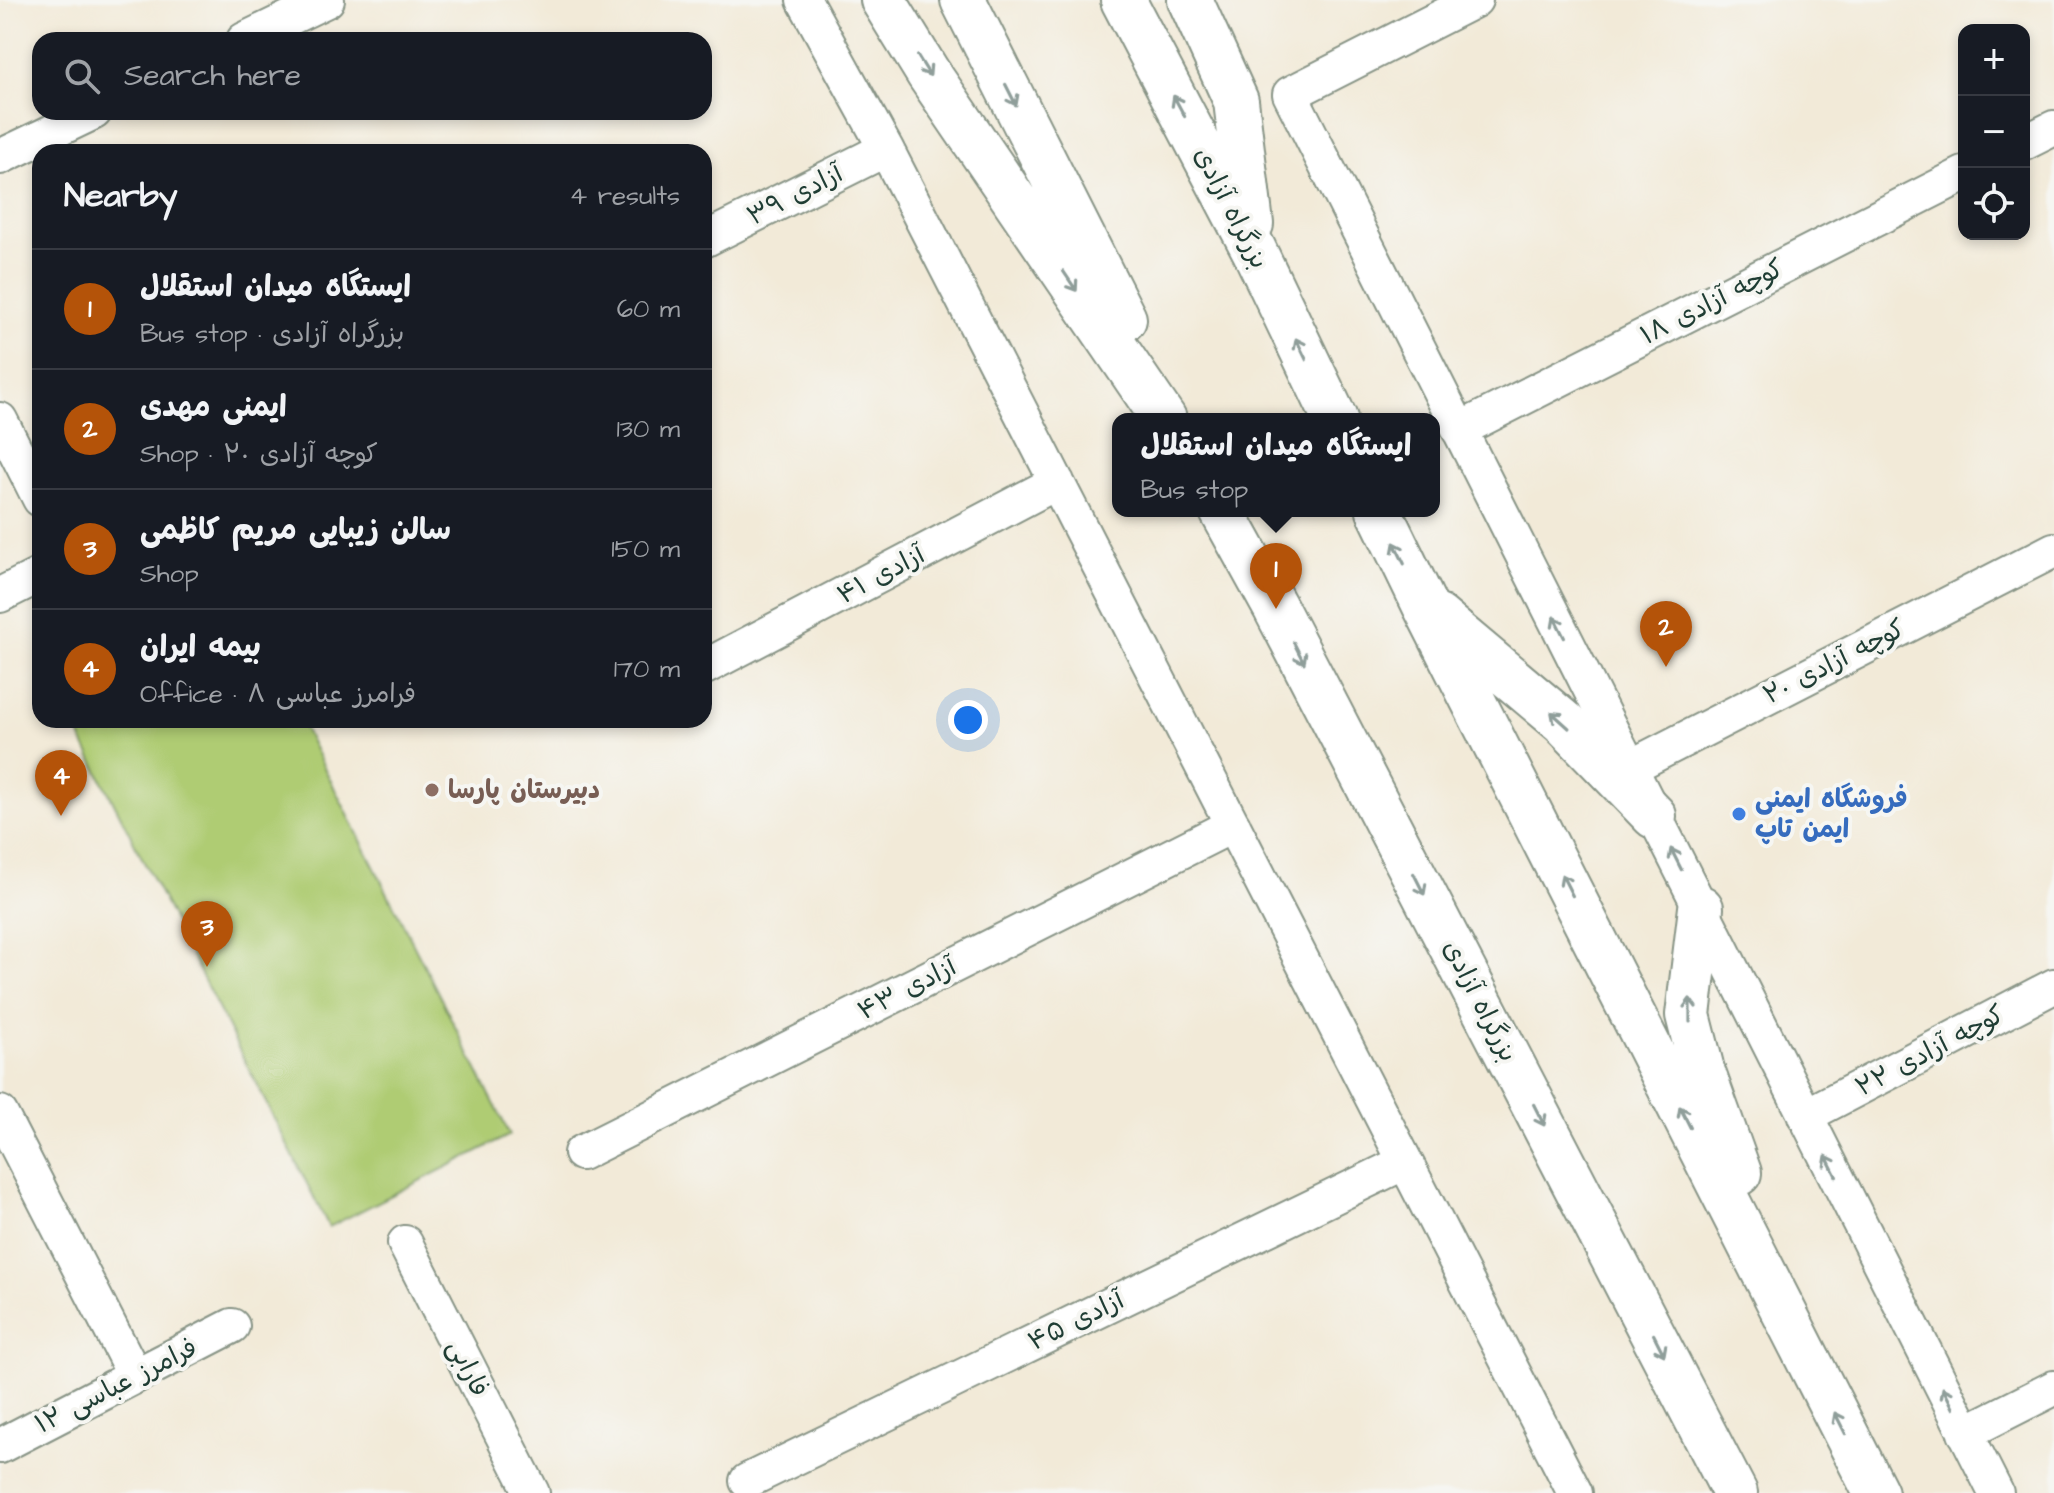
<!DOCTYPE html>
<html lang="en">
<head>
<meta charset="utf-8">
<style>
	body { margin:0; font-family:"Architects Daughter","Playpen Sans Arabic",sans-serif; background:#20242c; color:#f1f3f6 }
	.controls { position:absolute; right:24px; top:24px; display:grid; overflow:hidden; border-radius:16px; box-shadow:0 4px 12px #0003 }
	.controls button { width:72px; height:72px; display:grid; place-items:center; padding:0; border:0; border-bottom:2px solid #363941; background:#171b24; color:#f1f3f6; font:40px sans-serif }
	.you { position:absolute; left:968px; top:720px; width:28px; height:28px; margin:-20px; border:6px solid #fff; border-radius:50%; background:#1a73e8; box-shadow:0 0 0 12px #1a73e833 }
	.badge { display:grid; place-items:center; width:52px; height:52px; border-radius:50%; background:#b45309; color:#fff; font-size:26px; font-weight:700 }
	.pin { position:absolute; translate:-50% -66px; filter:drop-shadow(0 2px 4px #0008) }
	.pin::after { content:''; position:absolute; top:42px; width:28px; height:24px; background:inherit; clip-path:polygon(0 0,100% 0,50% 100%) }
	.popup { position:absolute; left:1112px; top:413px; width:328px; height:104px; box-sizing:border-box; display:grid; place-content:center; border-radius:16px; background:#171b24; filter:drop-shadow(0 2px 6px #0005); font-size:26px; white-space:nowrap; color:#9ea1a6 }
	.popup b { font-size:30px; color:#f1f3f6 }
	.popup::after { content:''; position:absolute; left:50%; top:100%; margin-left:-16px; border:16px solid transparent; border-top-color:#171b24 }
	.list { margin:0; padding:0; list-style:none }
	h2 { display:flex; justify-content:space-between; align-items:center; height:104px; margin:0; padding:0 32px; font-size:34px }
	h2 small { font-size:26px; font-weight:400; color:#9ea1a6 }
	.list li { display:grid; grid-template-columns:52px 1fr auto; gap:24px; align-items:center; box-sizing:border-box; height:120px; padding:0 32px; border-top:2px solid #363941 }
	.list b { display:block; font-size:30px; white-space:nowrap }
	.list p { margin:0; font-size:26px; white-space:nowrap; color:#9ea1a6 }
	.list em { font-size:26px; font-style:normal; color:#9ea1a6 }
	.icon { flex:none; width:44px; height:44px; fill:none; stroke:currentColor; stroke-width:2; stroke-linecap:round; stroke-linejoin:round }
	.map { position:relative; flex:none; width:2054px; height:1493px; overflow:hidden }
	.search { position:absolute; background:#171b24; box-shadow:0 4px 12px #0003; left:32px; top:32px; width:680px; height:88px; display:flex; align-items:center; gap:20px; box-sizing:border-box; padding:0 28px; border-radius:24px; color:#9ea1a6; font-size:30px }
	.panel { position:absolute; background:#171b24; box-shadow:0 4px 12px #0003; left:32px; top:144px; width:680px; height:584px; border-radius:24px }
	.map>svg:first-child { display:block }
	.green { fill:#afcc73; stroke:#678454; stroke-width:2 }
	.lines { fill:none; stroke-linecap:round; stroke-linejoin:round }
	.minor-casing { stroke:#889486; stroke-width:38 }
	.trunk-casing { stroke:#889486; stroke-width:48 }
	.minor { stroke:#fff; stroke-width:34 }
	.trunk { stroke:#fff; stroke-width:44 }
	.oneway { stroke:#8f9e9a }
	.education-dot { fill:#8d6e63; stroke:#f6f6f2; stroke-width:3 }
	.shop-dot { fill:#3f7fe0; stroke:#f6f6f2; stroke-width:3 }
	.labels { text-anchor:middle; dominant-baseline:central; stroke-width:8; stroke-linejoin:round; paint-order:stroke }
	.street-label { font-size:26px; fill:#1f3d34; stroke:#f6f6f2 }
	.education-label { font-size:26px; font-weight:bold; fill:#785e54; stroke:#f6f6f2; text-anchor:start }
	.shop-label { font-size:26px; font-weight:bold; fill:#366cbe; stroke:#f6f6f2; text-anchor:start }
</style>
</head>
<body>
<div class="map">
<svg width="2054" height="1493" viewBox="0 0 2054 1493">
	<rect width="100%" height="100%" fill="#f6f6f2"/>
	<filter id="ink" filterUnits="userSpaceOnUse"><feTurbulence type="fractalNoise" baseFrequency=".0125" numOctaves="2"/><feDisplacementMap in="SourceGraphic" scale="16" xChannelSelector="R" yChannelSelector="G"/><feConvolveMatrix kernelMatrix="1 2 1 2 8 2 1 2 1" color-interpolation-filters="sRGB"/></filter>
	<filter id="wash" filterUnits="userSpaceOnUse"><feTurbulence type="fractalNoise" baseFrequency=".006" numOctaves="4" result="noise"/><feDisplacementMap in="SourceGraphic" scale="32" xChannelSelector="R" yChannelSelector="G"/><feGaussianBlur stdDeviation="1.8" result="paint"/><feColorMatrix in="noise" values="0 0 0 0 0 0 0 0 0 0 0 0 0 0 0 0 0 1.4 0 .05"/><feComposite in="paint" operator="in"/></filter>
	<g filter="url(#wash)">
		<rect width="100%" height="100%" fill="#f2ead8"/>
		<path class="green" d="M72,720H300L510,1135L329,1227Z"/>
	</g>
	<g filter="url(#ink)">
		<g class="lines">
			<g class="minor-casing">
				<path id="minor" d="M804,0L886,149L1575,1493
					M1475,0L1290,94L1996,1493
					M244,40L327,0
					M2024,143L2054,128
					M0,157L94,112
					M704,240L886,149
					M0,420L40,499
					M1459,430L1964,174
					M0,595L40,575
					M705,667L1057,482
					M1615,775L2054,550
					M0,1113L135,1376
					M1805,1116L2054,986
					M581,1153L1233,825
					M405,1243L532,1493
					M1965,1433L2054,1388
					M0,1446L232,1326
					M747,1481L1405,1162"/>
			</g>
			<g class="trunk-casing">
				<path id="trunk" d="M883,0L928,73L1164,419
					M963,0L1124,319
					M1123,0L1254,250L1335,419
					M1190,0L1236,101L1251,224
					M1222,511L1276,609L1735,1493
					M1379,511L1425,606L1876,1493
					M1438,617L1563,722L1654,816
					M1701,908L1688,1015L1702,1070L1739,1173"/>
			</g>
			<use href="#minor" class="minor"/>
			<use href="#trunk" class="trunk"/>
		</g>
		<defs><path id="oneway-shaft" d="M-6 0H5M1.5-3L5.5 0L1.5 3" fill="none" stroke-width="1.6" stroke-linecap="round" stroke-linejoin="round" transform="scale(2)"/></defs>
		<g class="oneway">
			<use href="#oneway-shaft" transform="translate(924 66) rotate(58)"/>
			<use href="#oneway-shaft" transform="translate(1011 95) rotate(63)"/>
			<use href="#oneway-shaft" transform="translate(1179 106) rotate(-118)"/>
			<use href="#oneway-shaft" transform="translate(1070 281) rotate(56)"/>
			<use href="#oneway-shaft" transform="translate(1301 349) rotate(-116)"/>
			<use href="#oneway-shaft" transform="translate(1399 553) rotate(-116)"/>
			<use href="#oneway-shaft" transform="translate(1559 627) rotate(-117)"/>
			<use href="#oneway-shaft" transform="translate(1299 653) rotate(63)"/>
			<use href="#oneway-shaft" transform="translate(1560 720) rotate(-138)"/>
			<use href="#oneway-shaft" transform="translate(1676 859) rotate(-117)"/>
			<use href="#oneway-shaft" transform="translate(1419 884) rotate(63)"/>
			<use href="#oneway-shaft" transform="translate(1567 885) rotate(-117)"/>
			<use href="#oneway-shaft" transform="translate(1690 1010) rotate(-90)"/>
			<use href="#oneway-shaft" transform="translate(1539 1115) rotate(63)"/>
			<use href="#oneway-shaft" transform="translate(1685 1117) rotate(-117)"/>
			<use href="#oneway-shaft" transform="translate(1831 1166) rotate(-117)"/>
			<use href="#oneway-shaft" transform="translate(1659 1345) rotate(63)"/>
			<use href="#oneway-shaft" transform="translate(1948 1398) rotate(-117)"/>
			<use href="#oneway-shaft" transform="translate(1840 1423) rotate(-117)"/>
		</g>
	</g>
	<circle class="education-dot" cx="432" cy="790" r="8"/>
	<circle class="shop-dot" cx="1739" cy="814" r="8"/>
	<g class="labels">
		<g class="street-label">
			<text transform="translate(795 195) rotate(-27)">۳۹ آزادی</text>
			<text transform="translate(1231 208) rotate(63)">بزرگراه آزادی</text>
			<text transform="translate(1712 302) rotate(-27)">کوچه آزادی ۱۸</text>
			<text transform="translate(881 575) rotate(-28)">۴۱ آزادی</text>
			<text transform="translate(1834 662) rotate(-27)">کوچه آزادی ۲۰</text>
			<text transform="translate(907 989) rotate(-27)">۴۳ آزادی</text>
			<text transform="translate(1480 1001) rotate(63)">بزرگراه آزادی</text>
			<text transform="translate(1930 1051) rotate(-28)">کوچه آزادی ۲۲</text>
			<text transform="translate(1076 1321) rotate(-26)">۴۵ آزادی</text>
			<text transform="translate(468 1368) rotate(63)">فارابی</text>
			<text transform="translate(116 1386) rotate(-27)">فرامرز عباسی ۱۲</text>
		</g>
		<g class="education-label">
			<text x="448" y="790">دبیرستان پارسا</text>
		</g>
		<g class="shop-label">
			<text x="1755" y="799">فروشگاه ایمنی<tspan x="1755" dy="30">ایمن تاپ</tspan></text>
		</g>
	</g>
</svg>
<div class="controls">
<button>+</button>
<button>−</button>
<button><svg class="icon" aria-label="locate" viewBox="0 0 24 24"><circle cx="12" cy="12" r="6"/><path d="M12 2v4M12 18v4M2 12h4M18 12h4"/></svg></button>
</div>
<div class="you"></div>
<div class="pin badge" style="left:1276px;top:609px">1</div>
<div class="popup"><b>ایستگاه میدان استقلال</b>Bus stop</div>
<div class="pin badge" style="left:1666px;top:667px">2</div>
<div class="pin badge" style="left:207px;top:967px">3</div>
<div class="pin badge" style="left:61px;top:816px">4</div>
<div class="search"><svg class="icon" aria-label="search" viewBox="0 0 24 24"><circle cx="10" cy="10" r="6"/><path d="M15 15l6 6"/></svg>Search here</div>
<section class="panel">
<h2>Nearby<small>4 results</small></h2>
<ul class="list">
<li><span class="badge">1</span><div><b>ایستگاه میدان استقلال</b><p>Bus stop · بزرگراه آزادی</p></div><em>60 m</em></li>
<li><span class="badge">2</span><div><b>ایمنی مهدی</b><p>Shop · کوچه آزادی ۲۰</p></div><em>130 m</em></li>
<li><span class="badge">3</span><div><b>سالن زیبایی مریم کاظمی</b><p>Shop</p></div><em>150 m</em></li>
<li><span class="badge">4</span><div><b>بیمه ایران</b><p>Office · فرامرز عباسی ۸</p></div><em>170 m</em></li>
</ul>
</section>
</div>
</body>
</html>
